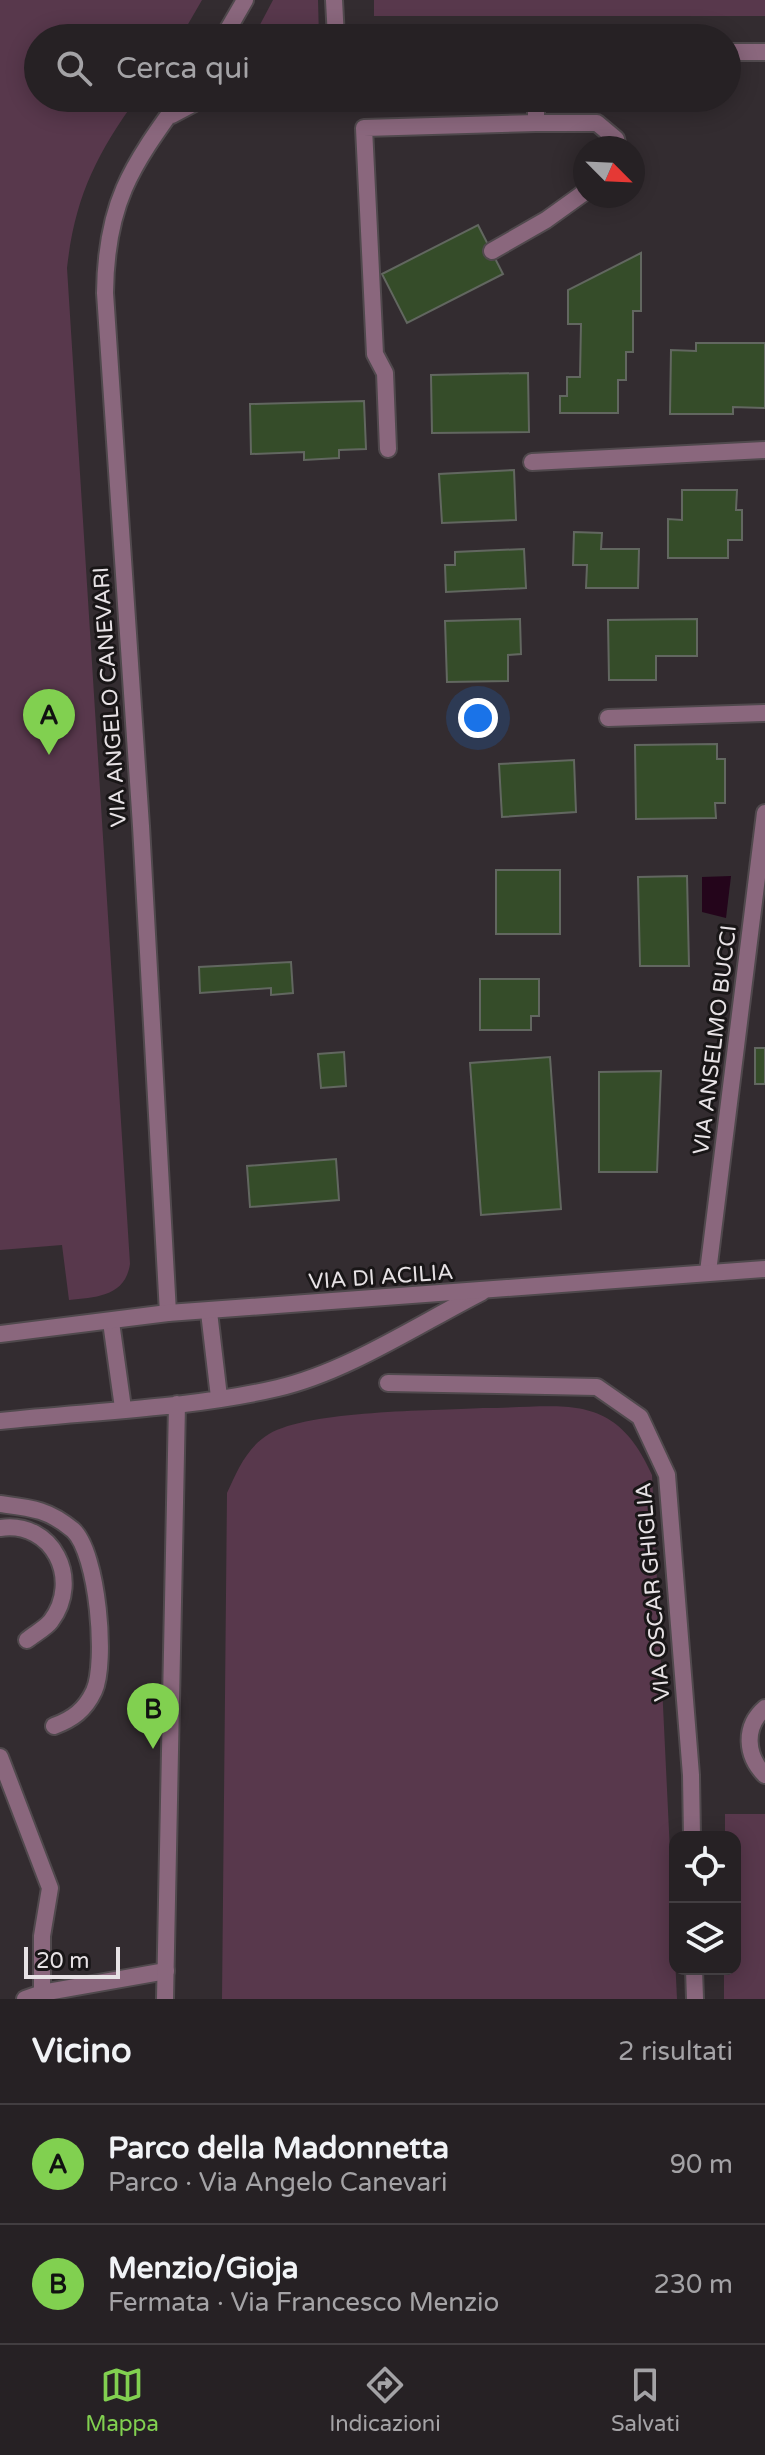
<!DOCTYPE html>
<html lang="it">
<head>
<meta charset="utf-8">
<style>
	body { margin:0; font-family:"Varela Round",sans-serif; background:#322e31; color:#f1f3f6 }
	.controls { position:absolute; right:24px; bottom:24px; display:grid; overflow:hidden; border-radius:16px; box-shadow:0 4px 20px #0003 }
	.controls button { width:72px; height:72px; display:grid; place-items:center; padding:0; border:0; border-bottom:2px solid #423e41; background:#262124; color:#f1f3f6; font:40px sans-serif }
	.compass { position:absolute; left:573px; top:136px; width:72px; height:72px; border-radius:50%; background:#262124; box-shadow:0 4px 20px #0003; rotate:114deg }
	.scale { position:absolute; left:24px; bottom:20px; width:96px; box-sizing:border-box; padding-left:8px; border:4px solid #e7e2e5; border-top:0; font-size:22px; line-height:28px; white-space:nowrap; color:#e7e2e5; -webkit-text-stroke:6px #191617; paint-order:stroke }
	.you { position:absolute; left:478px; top:718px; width:28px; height:28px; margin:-20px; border:6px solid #fff; border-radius:50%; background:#1a73e8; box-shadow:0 0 0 12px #1a73e833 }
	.badge { display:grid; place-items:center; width:52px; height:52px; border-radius:50%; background:#81d050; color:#111; font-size:26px; font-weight:700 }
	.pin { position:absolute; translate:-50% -66px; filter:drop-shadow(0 2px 4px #0008) }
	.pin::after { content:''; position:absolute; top:42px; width:28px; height:24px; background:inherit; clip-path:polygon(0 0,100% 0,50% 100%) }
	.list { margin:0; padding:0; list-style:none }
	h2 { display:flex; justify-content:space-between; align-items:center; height:104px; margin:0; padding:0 32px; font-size:34px }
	h2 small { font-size:26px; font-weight:400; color:#a4a3a6 }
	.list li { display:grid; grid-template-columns:52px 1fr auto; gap:24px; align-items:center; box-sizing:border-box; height:120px; padding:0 32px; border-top:2px solid #423e41 }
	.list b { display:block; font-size:30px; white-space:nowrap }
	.list p { margin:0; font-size:26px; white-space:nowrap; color:#a4a3a6 }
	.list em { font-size:26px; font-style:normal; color:#a4a3a6 }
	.icon { flex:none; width:44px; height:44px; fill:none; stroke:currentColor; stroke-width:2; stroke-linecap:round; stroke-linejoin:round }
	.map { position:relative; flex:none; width:765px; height:1999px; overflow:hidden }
	.search { position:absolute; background:#262124; box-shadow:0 4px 20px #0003; left:24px; right:24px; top:24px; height:88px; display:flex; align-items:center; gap:20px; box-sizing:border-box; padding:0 28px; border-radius:44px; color:#a4a3a6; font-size:30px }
	.sheet { height:344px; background:#262124 }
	nav { display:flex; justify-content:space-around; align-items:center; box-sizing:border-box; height:112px; border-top:2px solid #423e41; background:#262124; font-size:22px; color:#a4a3a6 }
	nav a { display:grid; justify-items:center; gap:4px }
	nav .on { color:#81d050 }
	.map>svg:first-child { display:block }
	.green { fill:#58384c }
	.water { fill:#24051b }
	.building { fill:#354c29; stroke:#626760; stroke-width:2 }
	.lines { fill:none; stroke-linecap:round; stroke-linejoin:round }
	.service-casing { stroke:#50494d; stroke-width:20 }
	.minor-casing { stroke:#50494d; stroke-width:20 }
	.tertiary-casing { stroke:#50494d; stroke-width:20 }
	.service { stroke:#8a677d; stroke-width:16 }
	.minor { stroke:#8a677d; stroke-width:16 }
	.tertiary { stroke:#8a677d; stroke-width:16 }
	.labels { text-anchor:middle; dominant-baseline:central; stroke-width:6; stroke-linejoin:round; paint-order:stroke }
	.street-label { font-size:22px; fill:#e7e2e5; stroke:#191617 }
</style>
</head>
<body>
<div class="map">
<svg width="765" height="1999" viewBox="0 0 765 1999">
	<rect width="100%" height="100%" fill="#332c30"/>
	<path class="green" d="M0,0H202L180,38H38V98H137C96,155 75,197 67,268L130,1264C125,1297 96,1297 69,1300L62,1245L0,1250Z
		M273,0H318L319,38H253Z
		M374,0H765V16H374Z
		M483,1408C563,1408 614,1389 652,1475L677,1999H222L227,1493C237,1471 247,1447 269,1434C310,1410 431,1411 483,1408Z
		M725,1814H765V1999H724V1969H735V1837H725Z"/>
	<path class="water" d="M731,876L726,918L702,912V877Z"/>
	<path class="building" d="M478,225L503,274L407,323L382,274Z
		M641,253V311H633V352H626V380H618V413H560V396H567V377H580L581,324H568V290Z
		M696,343H765V408L733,407V414H670L671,350L696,351Z
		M528,373L529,432L432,433L431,375Z
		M364,401L366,449L339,450V458L304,460V452L251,454L250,404Z
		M514,470L516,520L442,523L439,474Z
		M682,490H737L736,510H742V540H728V558H668V519L682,520Z
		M574,532L602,533L601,549H639L638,588H586L587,565H573Z
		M524,549L526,588L446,592L445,565H455V552Z
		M520,619L521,654L508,655V681L447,682L445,621Z
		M697,619V656H656V680H609L608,620Z
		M717,744V759H725V803H715L716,818L636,819L635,745Z
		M574,760L576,812L502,817L499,764Z
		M496,870H560V934H496Z
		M687,876L689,966H640L638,877Z
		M291,962L293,993L271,995V988L200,993L199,967Z
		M480,979H539V1016H531V1030H480Z
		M755,1048H765V1084H755Z
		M344,1052L346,1086L321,1088L318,1054Z
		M550,1057L561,1209L481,1215L470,1063Z
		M661,1071L657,1172H599V1072Z
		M336,1159L339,1200L250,1207L247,1166Z"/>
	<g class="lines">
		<g class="service-casing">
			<path id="service" d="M532,462L765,450
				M608,718L765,713
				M0,1504C31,1508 48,1509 73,1530C98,1553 107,1663 94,1691C85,1710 73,1719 54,1726
				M0,1528C53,1520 82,1580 51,1621C46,1628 34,1634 27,1640
				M0,1757L50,1888L42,1936V1993L25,1999
				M42,1999V1993L166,1971"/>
		</g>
		<g class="minor-casing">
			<path id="minor" d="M334,0L336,38
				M223,38L245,0
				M727,52H765
				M172,115L204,98
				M536,123H597L616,139L618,148
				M492,251L546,220L585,192
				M388,449L385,373L375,354L364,128L536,123V98
				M708,1272L765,813
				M209,1312L219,1397
				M168,1313L141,826L105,293C106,204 130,168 181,98
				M111,1322L123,1408
				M388,1383L597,1387L640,1417L667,1475L691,1775L692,1837
				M0,1421C92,1411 188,1409 278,1388C347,1372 419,1324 482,1292
				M765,1708C743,1727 746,1756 765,1775
				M694,1969L695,1999
				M165,1999L177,1404"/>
		</g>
		<g class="tertiary-casing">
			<path id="tertiary" d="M0,1334L168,1313L765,1269"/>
		</g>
		<use href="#service" class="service"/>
		<use href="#minor" class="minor"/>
		<use href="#tertiary" class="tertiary"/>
	</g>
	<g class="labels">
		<g class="street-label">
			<text transform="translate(110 697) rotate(-94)">VIA ANGELO CANEVARI</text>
			<text transform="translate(715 1040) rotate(-83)">VIA ANSELMO BUCCI</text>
			<text transform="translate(381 1277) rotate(-4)">VIA DI ACILIA</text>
			<text transform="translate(653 1592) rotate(-95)">VIA OSCAR GHIGLIA</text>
		</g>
	</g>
</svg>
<div class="controls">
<button><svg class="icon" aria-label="locate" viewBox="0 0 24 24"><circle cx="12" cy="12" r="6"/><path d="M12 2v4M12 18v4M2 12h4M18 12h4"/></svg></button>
<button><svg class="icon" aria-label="layers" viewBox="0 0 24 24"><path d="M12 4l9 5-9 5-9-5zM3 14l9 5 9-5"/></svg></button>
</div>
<svg class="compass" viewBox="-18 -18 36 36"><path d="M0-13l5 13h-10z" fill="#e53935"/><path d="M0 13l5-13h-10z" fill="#a4a3a6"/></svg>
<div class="scale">20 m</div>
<div class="you"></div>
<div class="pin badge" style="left:49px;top:755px">A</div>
<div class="pin badge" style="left:153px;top:1749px">B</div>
<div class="search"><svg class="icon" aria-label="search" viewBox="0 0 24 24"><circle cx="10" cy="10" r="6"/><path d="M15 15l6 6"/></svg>Cerca qui</div>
</div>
<section class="sheet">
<h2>Vicino<small>2 risultati</small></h2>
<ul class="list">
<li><span class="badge">A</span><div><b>Parco della Madonnetta</b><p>Parco · Via Angelo Canevari</p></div><em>90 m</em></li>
<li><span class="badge">B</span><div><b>Menzio/Gioja</b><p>Fermata · Via Francesco Menzio</p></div><em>230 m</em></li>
</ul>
</section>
<nav>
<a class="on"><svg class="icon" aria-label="map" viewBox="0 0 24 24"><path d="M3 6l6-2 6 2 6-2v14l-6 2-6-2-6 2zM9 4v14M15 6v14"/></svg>Mappa</a>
<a><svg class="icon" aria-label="directions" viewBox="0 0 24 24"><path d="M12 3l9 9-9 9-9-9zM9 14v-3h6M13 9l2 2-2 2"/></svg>Indicazioni</a>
<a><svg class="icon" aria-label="saved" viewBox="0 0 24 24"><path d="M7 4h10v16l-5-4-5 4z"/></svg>Salvati</a>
</nav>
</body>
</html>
